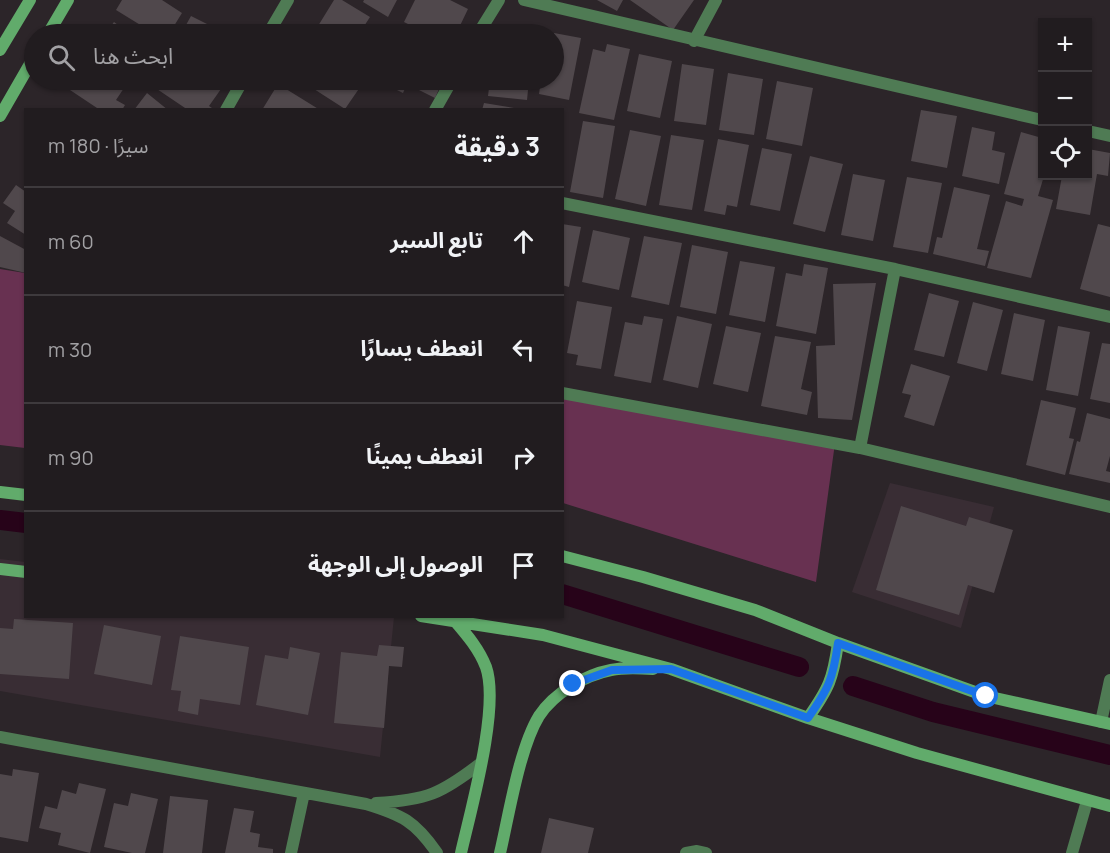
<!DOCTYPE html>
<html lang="ar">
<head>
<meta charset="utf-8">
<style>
	body { margin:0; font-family:Manrope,"Noto Sans Arabic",sans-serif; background:#292528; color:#f1f3f6; direction:rtl }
	.controls { position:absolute; right:18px; top:18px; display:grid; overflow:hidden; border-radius:0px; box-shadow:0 2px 4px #0004 }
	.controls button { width:54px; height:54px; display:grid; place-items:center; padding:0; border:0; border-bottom:2px solid #3e3a3d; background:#211c1f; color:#f1f3f6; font:30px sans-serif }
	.stop { position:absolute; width:18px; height:18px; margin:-14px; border:4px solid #1a73e8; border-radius:50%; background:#fff }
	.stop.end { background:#1a73e8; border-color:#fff; box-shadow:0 2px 6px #0008 }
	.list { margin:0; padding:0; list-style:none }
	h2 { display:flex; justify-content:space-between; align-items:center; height:78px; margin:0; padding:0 24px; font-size:26px }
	h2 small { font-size:20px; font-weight:400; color:#a2a1a4 }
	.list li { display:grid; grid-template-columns:39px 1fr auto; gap:18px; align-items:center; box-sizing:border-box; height:108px; padding:0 24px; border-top:2px solid #3e3a3d }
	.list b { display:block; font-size:22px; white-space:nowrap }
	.list em { font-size:20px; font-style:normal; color:#a2a1a4 }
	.icon { flex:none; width:33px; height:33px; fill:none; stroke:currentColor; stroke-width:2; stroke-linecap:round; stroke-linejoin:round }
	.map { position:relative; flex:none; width:1110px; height:853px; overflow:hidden; direction:ltr }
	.search { position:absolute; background:#211c1f; box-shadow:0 2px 4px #0004; left:24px; top:24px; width:540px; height:66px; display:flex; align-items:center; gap:15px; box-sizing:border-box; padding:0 21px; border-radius:33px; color:#a2a1a4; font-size:22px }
	.panel { position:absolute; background:#211c1f; box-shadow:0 2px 4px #0004; left:24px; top:108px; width:540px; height:510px; border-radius:0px; direction:rtl }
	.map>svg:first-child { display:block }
	.built { fill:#392d34 }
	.green { fill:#683151 }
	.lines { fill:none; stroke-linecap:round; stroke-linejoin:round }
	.canal { stroke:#270319; stroke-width:20 }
	.building { fill:#50484c }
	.street { stroke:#4f7b54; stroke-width:12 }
	.secondary { stroke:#61ab6b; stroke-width:12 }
	.route { stroke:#1a73e8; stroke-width:8 }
</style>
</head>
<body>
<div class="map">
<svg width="1110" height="853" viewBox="0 0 1110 853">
	<rect width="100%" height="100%" fill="#2c2529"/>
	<path class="built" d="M890,483L994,507L961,628L852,592Z
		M0,559L25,562L26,616L394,617L380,757L0,691Z"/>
	<path class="green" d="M0,269L25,273V448L0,445Z
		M562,394L835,443L816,582L563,503Z"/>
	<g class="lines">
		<path class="canal" d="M0,520L26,523
			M562,594L799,667
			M853,686L933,712L1110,755"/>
	</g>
	<path class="building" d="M122,0H162L182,13L169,34H155L116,10Z
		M334,0H342L370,17L359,34H332L318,26Z
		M364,0H397L388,17L363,2Z
		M415,0H450L468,9L456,34H428L404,22Z
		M597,0H623L617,11Z
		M630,0H694L673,30Z
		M191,16L227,34H181Z
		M114,22L130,34H105Z
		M514,27L535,29L534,34H514Z
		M554,33L581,38L569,100L539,94L541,80H554Z
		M607,44L630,49L614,120L579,113L593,49L605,52Z
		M639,54L672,61L660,118L627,111Z
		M682,64L714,69L706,125L674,121Z
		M728,73L763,79L754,135L719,130Z
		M77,80H110L124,88L116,100L125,105L122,110H100L70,90Z
		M154,80H208L221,89L209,106L215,110H188L151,85Z
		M300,80H365L345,109Z
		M377,80H443L435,98L407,84L403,93Z
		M490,80H529L527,100L488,96Z
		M777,81L813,88L802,146L766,139Z
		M278,84L320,110H262Z
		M147,93L168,110H134Z
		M484,103L514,108V110H482Z
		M921,110L957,116L947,168L911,161Z
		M583,121L615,126L603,198L570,192Z
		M972,127L995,132L992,150L1005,153L999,184L962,176Z
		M630,130L661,136L646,206L615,199Z
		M1021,132L1042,138L1044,176L1038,196L1053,200L1031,278L987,268L1006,201L1022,206L1024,199L1004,194Z
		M671,135L704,140L692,210L659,205Z
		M718,139L749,145L737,207L727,205L725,215L704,211Z
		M762,148L792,154L780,211L750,205Z
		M1088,149L1110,153L1108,176L1097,174L1090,215L1056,209L1062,176H1088Z
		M810,156L843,164L825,232L793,224Z
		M853,174L885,180L873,241L841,235Z
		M907,177L942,183L928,253L893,247Z
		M16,185L26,192V235L7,223L15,211L3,203Z
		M954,187L990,195L977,249L989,251L985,266L933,254L937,237L942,238Z
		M562,224L581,227L569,287L562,285Z
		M1098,224L1110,227V297L1080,289Z
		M593,230L630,238L619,290L582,282Z
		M0,236L26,250V273L0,267Z
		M644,236L682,243L669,305L631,297Z
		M692,245L728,252L716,314L680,307Z
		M740,261L775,267L765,322L729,315Z
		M804,264L828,268L816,334L776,326L786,273L802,276Z
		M876,283L852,420L818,418L816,346L835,345L833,284Z
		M929,293L959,301L944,357L914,350Z
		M577,301L612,307L601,369L576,365L578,355L567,353Z
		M973,302L1003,310L987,371L957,363Z
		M1014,313L1045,320L1033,381L1001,374Z
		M644,316L663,319L651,383L614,376L625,322L642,325Z
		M677,316L712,324L698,388L663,380Z
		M726,326L761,333L748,392L713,384Z
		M1058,326L1090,332L1078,396L1046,390Z
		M775,336L811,342L801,389L812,392L807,415L761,406Z
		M1102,343L1110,344V403L1090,399Z
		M911,364L950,376L934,426L904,417L911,395L902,393Z
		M1041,400L1076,408L1069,438L1074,439L1065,475L1026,465Z
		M1087,413L1110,419V456L1106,471L1110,472V483L1069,474L1077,441L1080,442Z
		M901,506L966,526L969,517L1013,530L994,593L968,585L959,615L876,590Z
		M14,619L73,623L69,679L0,674V628L13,629Z
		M104,625L161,636L152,685L94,674Z
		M180,636L249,647L240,705L200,699L198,715L178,711L181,691L171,690Z
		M379,645L404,647L402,667L389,666L384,728L334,723L341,652L377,656Z
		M290,647L320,653L308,715L256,705L265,655L288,659Z
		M13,769L39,773L28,842L0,837V774L12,776Z
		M79,783L106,789L90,853L58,845L61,833L39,828L45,806L57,809L62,790L76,794Z
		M131,793L158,799L145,853H132L104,847L114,803L128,806Z
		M170,796L208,800L202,853H163Z
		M234,808L254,811L250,832L260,834L258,847L273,849V853H225Z
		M549,818L594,828L588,853H541Z"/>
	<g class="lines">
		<path class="street" d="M524,0L1042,120
			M268,34L288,0
			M478,34L499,0
			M694,41L716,0
			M226,110L243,80
			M435,110L452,80
			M1088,131L1110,136
			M562,203L895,269L1110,317
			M562,393L860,448L1110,507
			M860,448L895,269
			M1101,722L1110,680
			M0,737L366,804C402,815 415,821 437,853
			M376,803C427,800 441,794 481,763
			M291,853L304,793
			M686,853L697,851L706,853
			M1072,853L1087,801"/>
		<path class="secondary" d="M48,34L68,0
			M0,50L30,0
			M0,116L34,57
			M0,492L26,495
			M562,556L643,577L755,610L838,643L986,696L1110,724
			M0,569L26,572
			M421,616L543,635L671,669L808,718L917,753L1110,806
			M455,621C467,635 479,649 486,667C500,707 471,809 461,853
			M808,718C829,688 833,679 838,643
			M500,853C509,815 519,749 539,716C554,693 585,675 611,670C625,667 639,668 653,669"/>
	</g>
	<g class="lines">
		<path class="route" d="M573,684L612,670L671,669L808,718C829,688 833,679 838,643L986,696"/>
	</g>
</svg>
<div class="controls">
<button>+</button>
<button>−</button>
<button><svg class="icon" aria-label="locate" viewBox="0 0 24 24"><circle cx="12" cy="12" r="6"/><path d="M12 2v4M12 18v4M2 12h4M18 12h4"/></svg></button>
</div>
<div class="stop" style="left:986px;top:696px"></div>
<div class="stop end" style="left:573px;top:684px"></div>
<div class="search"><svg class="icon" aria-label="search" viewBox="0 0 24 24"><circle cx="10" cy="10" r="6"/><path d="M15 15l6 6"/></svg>ابحث هنا</div>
<section class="panel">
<h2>3 دقيقة<small>سيرًا · 180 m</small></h2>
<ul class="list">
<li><svg class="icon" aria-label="ahead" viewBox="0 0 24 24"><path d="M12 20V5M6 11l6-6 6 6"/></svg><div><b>تابع السير</b></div><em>60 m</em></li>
<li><svg class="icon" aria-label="left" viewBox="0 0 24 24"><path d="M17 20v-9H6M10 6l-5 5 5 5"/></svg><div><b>انعطف يسارًا</b></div><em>30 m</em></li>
<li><svg class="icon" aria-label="right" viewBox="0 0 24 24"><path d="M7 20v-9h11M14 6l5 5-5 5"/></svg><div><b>انعطف يمينًا</b></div><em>90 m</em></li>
<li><svg class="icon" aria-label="arrive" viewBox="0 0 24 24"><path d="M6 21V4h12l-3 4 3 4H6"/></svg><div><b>الوصول إلى الوجهة</b></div></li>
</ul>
</section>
</div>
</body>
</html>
